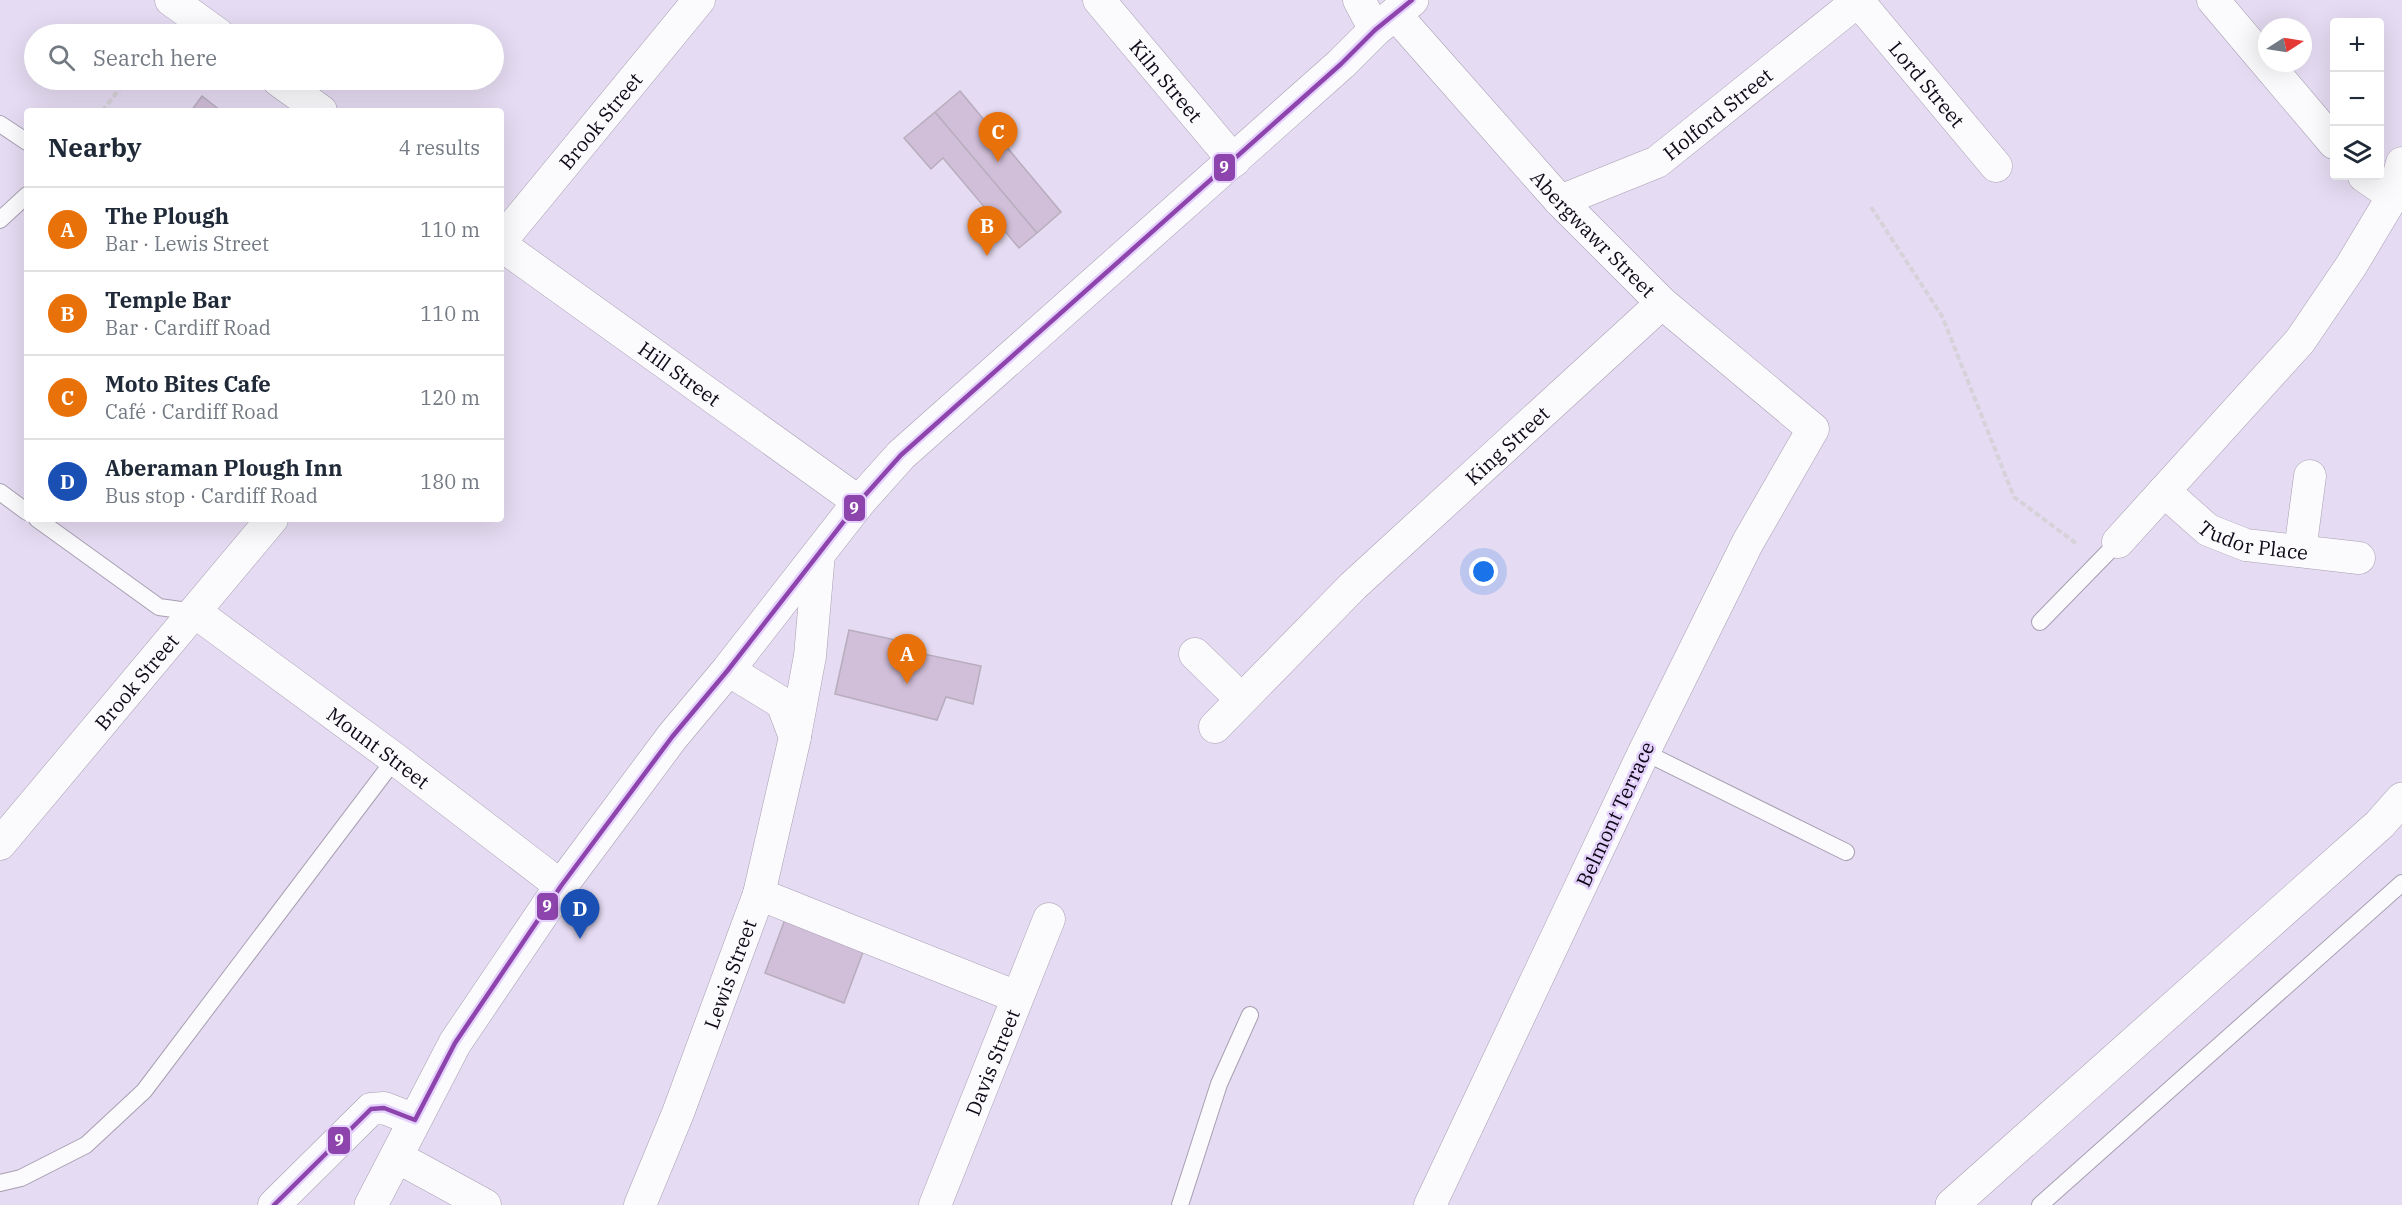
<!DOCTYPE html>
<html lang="en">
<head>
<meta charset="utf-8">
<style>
	body { margin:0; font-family:"IBM Plex Serif",serif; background:#f6f6f7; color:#1f2937 }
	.controls { position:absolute; right:18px; top:18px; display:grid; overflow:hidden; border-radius:6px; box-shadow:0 6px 24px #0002 }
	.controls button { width:54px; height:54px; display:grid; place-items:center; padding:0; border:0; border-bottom:2px solid #e0e1e3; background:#fff; color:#1f2937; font:30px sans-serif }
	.compass { position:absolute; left:2258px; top:18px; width:54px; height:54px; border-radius:50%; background:#fff; box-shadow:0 6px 24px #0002; rotate:78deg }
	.you { position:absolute; left:1484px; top:572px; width:21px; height:21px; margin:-15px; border:4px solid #fff; border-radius:50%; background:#1a73e8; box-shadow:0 0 0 9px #1a73e833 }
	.badge { display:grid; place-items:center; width:39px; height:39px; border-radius:50%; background:#d93025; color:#fff; font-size:20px; font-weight:700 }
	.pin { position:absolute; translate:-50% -50px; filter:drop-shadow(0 2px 3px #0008) }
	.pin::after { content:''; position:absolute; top:32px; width:21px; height:18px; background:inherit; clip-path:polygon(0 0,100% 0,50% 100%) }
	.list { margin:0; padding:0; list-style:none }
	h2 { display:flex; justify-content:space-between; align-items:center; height:78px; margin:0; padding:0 24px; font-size:26px }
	h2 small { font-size:20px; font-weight:400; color:#747a83 }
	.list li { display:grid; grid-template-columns:39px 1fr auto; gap:18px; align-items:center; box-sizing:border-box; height:84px; padding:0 24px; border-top:2px solid #e0e1e3 }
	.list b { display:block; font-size:22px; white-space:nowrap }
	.list p { margin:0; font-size:20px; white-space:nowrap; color:#747a83 }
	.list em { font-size:20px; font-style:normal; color:#747a83 }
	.icon { flex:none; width:33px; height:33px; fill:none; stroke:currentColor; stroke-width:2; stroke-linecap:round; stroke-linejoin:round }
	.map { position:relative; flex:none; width:2402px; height:1205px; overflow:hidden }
	.search { position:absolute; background:#fff; box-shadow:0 6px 24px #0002; left:24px; top:24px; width:480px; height:66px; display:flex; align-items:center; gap:15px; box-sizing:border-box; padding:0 21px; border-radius:33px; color:#747a83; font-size:22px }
	.panel { position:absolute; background:#fff; box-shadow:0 6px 24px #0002; left:24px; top:108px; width:480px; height:414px; border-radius:6px }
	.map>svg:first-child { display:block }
	.building { fill:#d1bed8; stroke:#b7adbd; stroke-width:1.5 }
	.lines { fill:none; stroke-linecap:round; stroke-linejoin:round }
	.service-casing { stroke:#a79fb1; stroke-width:18 }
	.minor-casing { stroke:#a79fb1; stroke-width:33 }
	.secondary-casing { stroke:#a79fb1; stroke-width:34 }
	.primary-casing { stroke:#a79fb1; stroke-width:34 }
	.path { stroke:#d6d2d9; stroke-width:4; stroke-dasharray:6 3; stroke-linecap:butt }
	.service { stroke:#fbfafd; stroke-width:16 }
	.minor { stroke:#fbfafd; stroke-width:32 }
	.secondary { stroke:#fbfafd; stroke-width:33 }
	.primary { stroke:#fbfafd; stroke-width:33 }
	.bus-1-casing { stroke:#e4d1fc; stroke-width:9 }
	.bus-1 { stroke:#8e44ad; stroke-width:4.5 }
	.labels { text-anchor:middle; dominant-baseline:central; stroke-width:5; stroke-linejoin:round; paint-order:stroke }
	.street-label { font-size:20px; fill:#0f0917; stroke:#e4d1fc }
	.line-badge { stroke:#e4d1fc; stroke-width:2 }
	.badge-label { font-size:16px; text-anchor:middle; font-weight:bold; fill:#fff }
</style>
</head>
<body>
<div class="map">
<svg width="2402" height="1205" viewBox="0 0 2402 1205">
	<rect width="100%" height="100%" fill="#e5dbf2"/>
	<path class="building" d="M960,91L1061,212L1037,233L935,112Z
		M202,96L221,111H191Z
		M935,112L1037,233L1019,248L943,158L931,169L904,138Z
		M849,630L896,640L895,648L981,666L973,704L946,697L937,720L835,694Z
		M787,914L866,944L844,1003L765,973Z"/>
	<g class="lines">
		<g class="service-casing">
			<path id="service" d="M0,124L27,142
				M0,220L27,195
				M0,492L27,512
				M37,519L159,607L195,612
				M2040,622L2118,542
				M1644,752L1846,852
				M0,1183L21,1178L86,1145L144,1091L395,759
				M1180,1205L1219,1084L1250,1015
				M2040,1205L2402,883"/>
		</g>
		<g class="minor-casing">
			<g id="minor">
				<path d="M171,0L218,34"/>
				<path id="s1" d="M1099,0L1234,161"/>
				<path d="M1359,0L1375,30"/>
				<path d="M2213,0L2334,143"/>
				<path id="s2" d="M1858,1L1996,166"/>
				<path id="s3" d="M1395,14L1560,201L1662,303L1813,429L1748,542L1644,752L1430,1205"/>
				<path d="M278,80L321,111"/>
				<path d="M2364,176L2393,196"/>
				<path id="s4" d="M1560,201L1657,162L1859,0"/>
				<path id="s5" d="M501,241L699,0"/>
				<path id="s6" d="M501,245L859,502"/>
				<path id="s7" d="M2164,491L2208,530L2246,545L2359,558"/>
				<path d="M2118,542L2300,341L2351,266L2393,196L2402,163"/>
				<path d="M2300,551L2310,476"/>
				<path id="s8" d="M195,612L395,759L561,886"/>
				<path d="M1195,654L1241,699"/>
				<path id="s9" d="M1215,727L1353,586L1662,303"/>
				<path d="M795,736L810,656L819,553"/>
				<path id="s10" d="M0,844L272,519"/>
				<path d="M759,894L1017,997"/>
				<path d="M397,1157L485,1205"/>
				<path d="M274,1205L371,1109L384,1108L415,1120"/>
				<path id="s11" d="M640,1205L678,1113L759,894L795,737L782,703L728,670"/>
				<path id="s12" d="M935,1205L1049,919"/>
			</g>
		</g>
		<g class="secondary-casing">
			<path id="secondary" d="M371,1205L455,1043L561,886L672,737L728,670L859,502L901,455L1341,64L1375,30L1412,0"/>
		</g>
		<g class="primary-casing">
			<path id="primary" d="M1952,1205L2380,824L2402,799"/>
		</g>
		<path class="path" d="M102,111L127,80
			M1871,207L1942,316L2014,497L2077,544"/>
		<use href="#service" class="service"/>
		<use href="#minor" class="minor"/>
		<use href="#secondary" class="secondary"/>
		<use href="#primary" class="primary"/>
		<g class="bus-1-casing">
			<path id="bus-1" d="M415,1120L455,1043L561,886L672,737L728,670L859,502L901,455L1341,64L1375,30L1412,0
				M274,1205L371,1109L384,1108L415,1120"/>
		</g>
		<use href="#bus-1" class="bus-1"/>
	</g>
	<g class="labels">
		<g class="street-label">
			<text stroke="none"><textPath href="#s1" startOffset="105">Kiln Street</textPath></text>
			<text stroke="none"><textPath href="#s2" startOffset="108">Lord Street</textPath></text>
			<text stroke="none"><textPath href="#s4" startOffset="182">Holford Street</textPath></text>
			<text stroke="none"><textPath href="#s5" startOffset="156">Brook Street</textPath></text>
			<text stroke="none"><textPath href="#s3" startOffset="296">Abergwawr Street</textPath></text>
			<text stroke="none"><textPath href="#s6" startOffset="220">Hill Street</textPath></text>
			<text stroke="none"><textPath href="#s9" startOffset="406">King Street</textPath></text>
			<text stroke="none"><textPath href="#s7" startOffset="106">Tudor Place</textPath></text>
			<text stroke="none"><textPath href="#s10" startOffset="212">Brook Street</textPath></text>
			<text stroke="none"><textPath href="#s8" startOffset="228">Mount Street</textPath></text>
			<text transform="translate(1615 814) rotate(-65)">Belmont Terrace</text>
			<text stroke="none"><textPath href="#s11" startOffset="248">Lewis Street</textPath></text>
			<text stroke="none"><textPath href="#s12" startOffset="154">Davis Street</textPath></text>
		</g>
	</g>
	<g class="line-badge">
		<rect x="1213" y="153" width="23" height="29" rx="6" fill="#8e44ad"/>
		<rect x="843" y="494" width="23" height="28" rx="6" fill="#8e44ad"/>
		<rect x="536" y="892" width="23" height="29" rx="6" fill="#8e44ad"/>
		<rect x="327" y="1126" width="24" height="29" rx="6" fill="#8e44ad"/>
	</g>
	<g class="badge-label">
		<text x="1224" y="173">9</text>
		<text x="854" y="514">9</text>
		<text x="547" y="912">9</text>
		<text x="339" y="1146">9</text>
	</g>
</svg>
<div class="controls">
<button>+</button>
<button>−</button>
<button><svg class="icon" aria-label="layers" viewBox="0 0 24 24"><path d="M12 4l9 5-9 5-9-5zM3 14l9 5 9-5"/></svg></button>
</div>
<svg class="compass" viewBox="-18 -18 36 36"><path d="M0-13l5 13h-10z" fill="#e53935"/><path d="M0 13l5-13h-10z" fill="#747a83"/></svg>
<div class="you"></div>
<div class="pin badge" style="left:907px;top:684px;background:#e8710a">A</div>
<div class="pin badge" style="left:987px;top:256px;background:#e8710a">B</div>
<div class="pin badge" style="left:998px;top:162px;background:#e8710a">C</div>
<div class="pin badge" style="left:580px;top:939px;background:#1a4fb4">D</div>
<div class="search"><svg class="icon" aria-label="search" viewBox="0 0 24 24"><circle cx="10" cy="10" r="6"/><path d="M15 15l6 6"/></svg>Search here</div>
<section class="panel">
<h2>Nearby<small>4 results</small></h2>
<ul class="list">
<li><span class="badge" style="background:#e8710a">A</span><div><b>The Plough</b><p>Bar · Lewis Street</p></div><em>110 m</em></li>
<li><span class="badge" style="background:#e8710a">B</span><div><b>Temple Bar</b><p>Bar · Cardiff Road</p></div><em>110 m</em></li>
<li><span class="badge" style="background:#e8710a">C</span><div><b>Moto Bites Cafe</b><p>Café · Cardiff Road</p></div><em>120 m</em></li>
<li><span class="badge" style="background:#1a4fb4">D</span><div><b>Aberaman Plough Inn</b><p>Bus stop · Cardiff Road</p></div><em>180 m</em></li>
</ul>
</section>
</div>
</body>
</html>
